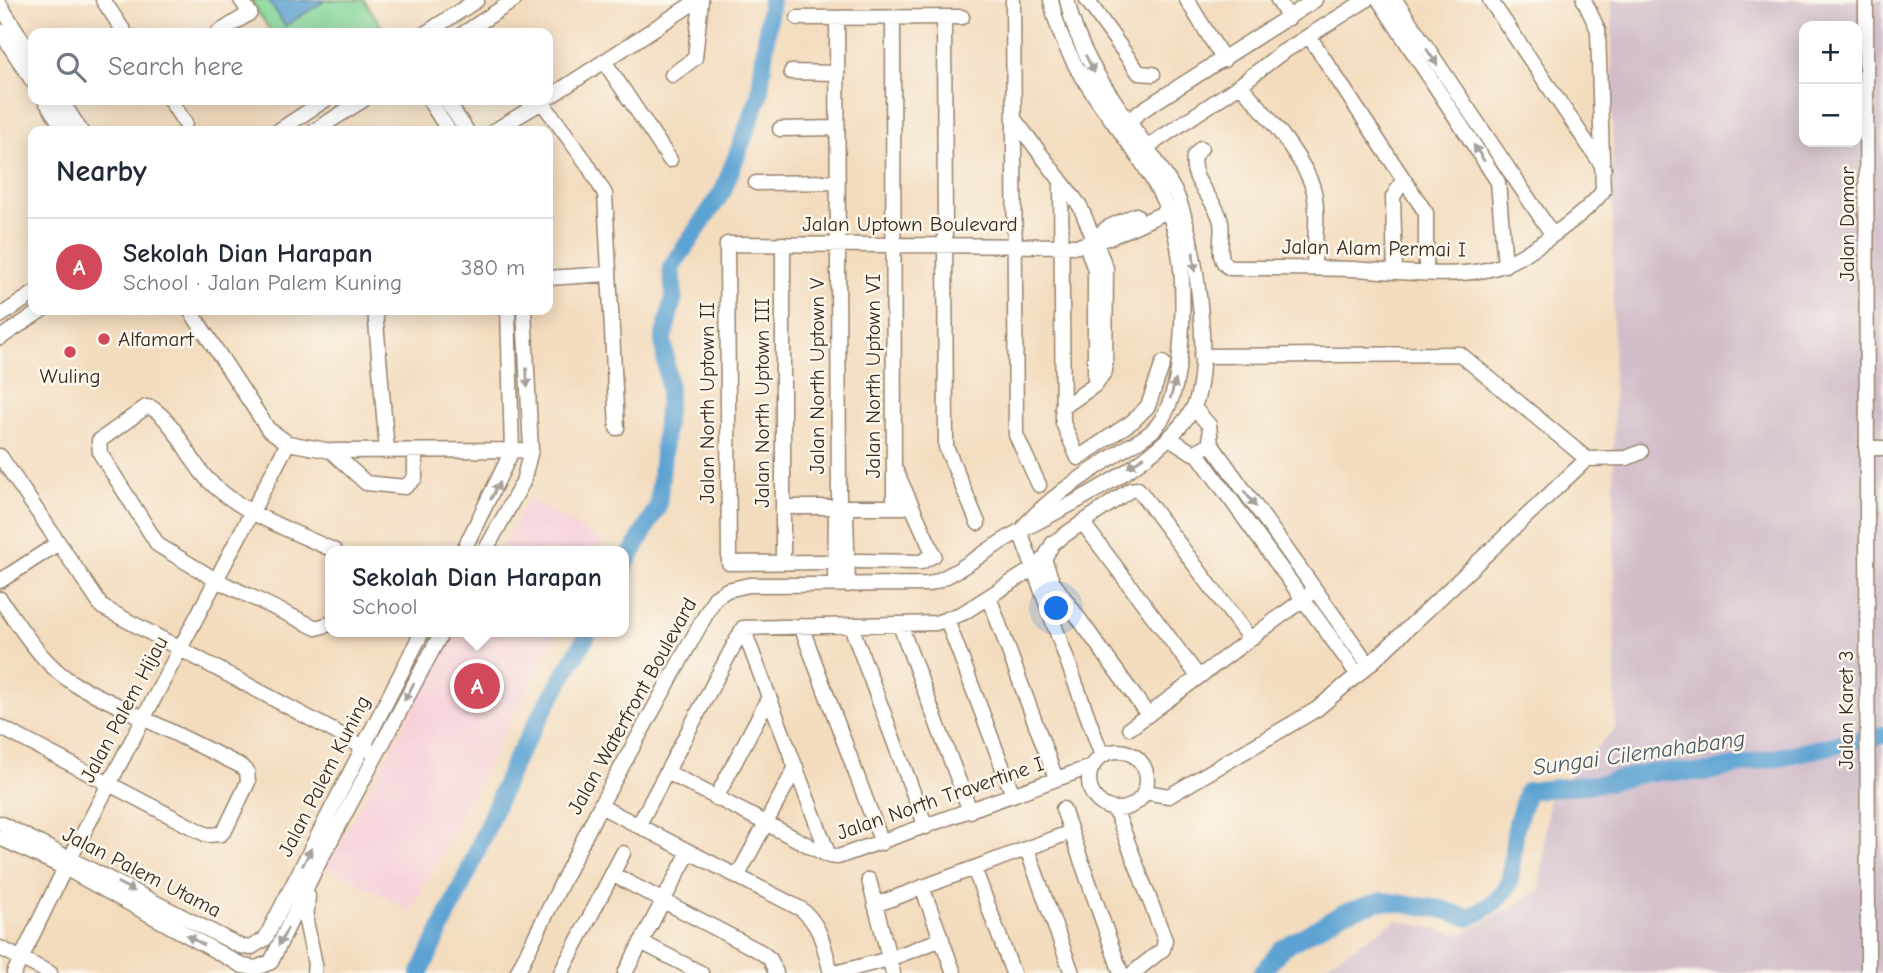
<!DOCTYPE html>
<html lang="en">
<head>
<meta charset="utf-8">
<style>
	body { margin:0; font-family:"Comic Neue",sans-serif; background:#f6f6f7; color:#1f2937 }
	.controls { position:absolute; right:21px; top:21px; display:grid; overflow:hidden; border-radius:14px; box-shadow:0 4px 18px #0003 }
	.controls button { width:63px; height:63px; display:grid; place-items:center; padding:0; border:0; border-bottom:2px solid #e0e1e3; background:#fff; color:#1f2937; font:35px sans-serif }
	.you { position:absolute; left:1057px; top:609px; width:24px; height:24px; margin:-18px; border:5px solid #fff; border-radius:50%; background:#1a73e8; box-shadow:0 0 0 10px #1a73e833 }
	.badge { display:grid; place-items:center; width:46px; height:46px; border-radius:50%; background:#d1495b; color:#fff; font-size:23px; font-weight:700 }
	.pin { position:absolute; translate:-50% -50%; border:4px solid #fff; box-shadow:0 2px 7px #0006 }
	.popup { position:absolute; left:325px; top:546px; width:304px; height:91px; box-sizing:border-box; display:grid; place-content:center; border-radius:14px; background:#fff; filter:drop-shadow(0 2px 5px #0005); font-size:23px; white-space:nowrap; color:#747a83 }
	.popup b { font-size:26px; color:#1f2937 }
	.popup::after { content:''; position:absolute; left:50%; top:100%; margin-left:-14px; border:14px solid transparent; border-top-color:#fff }
	.list { margin:0; padding:0; list-style:none }
	h2 { display:flex; justify-content:space-between; align-items:center; height:91px; margin:0; padding:0 28px; font-size:30px }
	h2 small { font-size:23px; font-weight:400; color:#747a83 }
	.list li { display:grid; grid-template-columns:46px 1fr auto; gap:21px; align-items:center; box-sizing:border-box; height:98px; padding:0 28px; border-top:2px solid #e0e1e3 }
	.list b { display:block; font-size:26px; white-space:nowrap }
	.list p { margin:0; font-size:23px; white-space:nowrap; color:#747a83 }
	.list em { font-size:23px; font-style:normal; color:#747a83 }
	.icon { flex:none; width:38px; height:38px; fill:none; stroke:currentColor; stroke-width:2; stroke-linecap:round; stroke-linejoin:round }
	.map { position:relative; flex:none; width:1883px; height:973px; overflow:hidden }
	.search { position:absolute; background:#fff; box-shadow:0 4px 18px #0003; left:28px; top:28px; width:525px; height:77px; display:flex; align-items:center; gap:18px; box-sizing:border-box; padding:0 24px; border-radius:14px; color:#747a83; font-size:26px }
	.panel { position:absolute; background:#fff; box-shadow:0 4px 18px #0003; left:28px; top:126px; width:525px; height:189px; border-radius:14px }
	.map>svg:first-child { display:block }
	.built { fill:#f6cfd8 }
	.industrial { fill:#d1bdca; fill-rule:evenodd }
	.green { fill:#81d597; stroke:#5e805a; stroke-width:2 }
	.water { fill:#5ca2d2; stroke:#4c6678; stroke-width:2 }
	.lines { fill:none; stroke-linecap:round; stroke-linejoin:round }
	.river { stroke:#5ca2d2; stroke-width:18 }
	.minor-casing { stroke:#97836e; stroke-width:17 }
	.minor { stroke:#fff; stroke-width:14 }
	.oneway { fill:#a79f9a }
	.poi-dot { fill:#d1495b; stroke:#fbf7ec; stroke-width:2.5 }
	.labels { text-anchor:middle; dominant-baseline:central; stroke-width:5; stroke-linejoin:round; paint-order:stroke }
	.street-label { font-size:21px; fill:#3b2a1e; stroke:#fbf7ec }
	.poi-label { font-size:21px; fill:#3b2a1e; stroke:#fbf7ec; text-anchor:start }
	.water-label { font-size:23px; font-style:italic; fill:#485a66; stroke:#fbf7ec }
</style>
</head>
<body>
<div class="map">
<svg width="1883" height="973" viewBox="0 0 1883 973">
	<rect width="100%" height="100%" fill="#fbf7ec"/>
	<filter id="ink" filterUnits="userSpaceOnUse"><feTurbulence type="fractalNoise" baseFrequency=".0143" numOctaves="2"/><feDisplacementMap in="SourceGraphic" scale="14" xChannelSelector="R" yChannelSelector="G"/><feConvolveMatrix kernelMatrix="1 2 1 2 8 2 1 2 1" color-interpolation-filters="sRGB"/></filter>
	<filter id="wash" filterUnits="userSpaceOnUse"><feTurbulence type="fractalNoise" baseFrequency=".00686" numOctaves="4" result="noise"/><feDisplacementMap in="SourceGraphic" scale="28" xChannelSelector="R" yChannelSelector="G"/><feGaussianBlur stdDeviation="1.57" result="paint"/><feColorMatrix in="noise" values="0 0 0 0 0 0 0 0 0 0 0 0 0 0 0 0 0 1.4 0 .05"/><feComposite in="paint" operator="in"/></filter>
	<g filter="url(#wash)">
		<rect width="100%" height="100%" fill="#f3dcbe"/>
		<path class="built" d="M528,498L604,542L599,551H499Z
			M455,632H557L411,911L327,866Z"/>
		<path class="industrial" d="M1612,0H1883V973H1312L1397,920L1461,935L1540,891L1549,796L1615,729ZM1804,26H1857V142H1804Z"/>
		<path class="green" d="M250,0H364L386,33H272Z"/>
		<path class="water" d="M268,0H326L285,26Z"/>
		<g class="lines">
			<path class="river" d="M624,567L658,506L669,390L663,339L674,296L671,268L723,191L759,97L771,0
				M420,973L469,870L515,760L589,632
				M1262,973L1281,949L1343,913L1382,901L1441,909L1469,918C1519,891 1508,884 1515,834C1517,819 1523,805 1527,791L1604,783L1649,772H1707L1883,735"/>
		</g>
	</g>
	<g filter="url(#ink)">
		<g class="lines">
			<g class="minor-casing">
				<path id="minor" d="M103,0L125,33
					M1013,0L1016,435L1039,485
					M1087,0L1139,73L1153,74
					M1187,0L1224,60
					M1278,0L1289,18
					M1379,0L1498,182L1505,265
					M1395,0L1552,234
					M1490,0L1604,168
					M1866,0L1868,973
					M0,5L33,57
					M944,17L946,447L978,523
					M798,18L962,17
					M893,18L894,507
					M0,31L33,82
					M218,33L250,13L241,0
					M426,33L477,0
					M464,33L514,0
					M1309,36L1426,213V274
					M604,61L670,160
					M791,72L837,73
					M672,75L695,58L701,0
					M1240,85C1261,107 1308,163 1314,192C1319,216 1314,243 1314,268
					M548,98L698,0
					M45,100L65,131
					M61,100L81,131
					M170,100L185,123
					M429,100L449,131
					M446,100L467,131
					M542,102L586,162L605,194L617,428
					M1014,119L1080,206L1106,268L1105,371L1095,385L1062,408
					M1123,125L1144,109L1315,0
					M780,129L837,128
					M278,131L325,100
					M314,131L363,100
					M494,131L545,100
					M1201,148L1194,156C1189,182 1216,198 1221,222C1224,236 1214,260 1230,268C1271,268 1311,268 1352,269C1394,271 1468,281 1505,264C1531,253 1587,213 1603,191L1598,30L1584,0
					M1141,151L1240,85L1280,54L1366,0
					M1061,182L1063,423L1078,458L1133,421L1148,406L1163,363
					M756,183L837,182
					M1093,240L1107,228L1136,215
					M1092,241L1089,253L1095,270V385
					M783,244V562
					M1395,271L1393,197L1403,180
					M548,278L609,274
					M190,310L268,429L288,443L331,451L531,450
					M375,310L387,451
					M0,316L33,294
					M0,338L42,310
					M1201,356L1460,354L1587,459
					M1171,439L1193,453L1211,444L1209,425L1194,408
					M1211,444L1369,665
					M1866,448H1883
					M331,451L366,483L405,487L415,478V451
					M1197,453L1358,675
					M0,456L102,607L369,750
					M783,507H904
					M839,507L846,513L848,585
					M1082,522L1198,676
					M1025,525C1053,494 1087,474 1121,451C1132,444 1148,437 1156,427C1175,405 1179,370 1181,342C1184,299 1184,251 1168,211C1137,135 1066,84 1051,0
					M1020,531L1102,756
					M463,551L512,451L508,310
					M485,551L523,482L531,450L524,310
					M857,561L921,562L934,555L896,471
					M824,562L729,563L727,244L1078,246L1111,237L1168,211
					M0,581L57,544
					M835,585L836,513L839,507L837,18
					M989,597L1056,779
					M0,599C23,631 42,664 76,685L239,765L247,771L248,782L226,828L221,834L207,835L0,727
					M947,620L1013,795
					M330,624L316,628L306,623L216,580L158,545L100,453L99,441L146,407L152,408C178,425 187,458 208,480C242,514 293,531 335,551
					M900,625L970,811
					M801,626L882,843
					M851,626L926,827
					M743,628L936,623L963,613L1034,568
					M743,628L829,856
					M1148,715L1052,581L1044,559L1053,543L1130,490L1138,489L1250,639
					M1130,728L1309,595
					M1089 780a29 29 0 1 1 58 0a29 29 0 1 1-58 0Z
					M667,772L829,856L838,857L1093,766
					M1145,792L1169,796L1317,709L1369,665L1587,459L1627,458L1641,452
					M716,798L769,697
					M600,806L801,909C822,926 824,948 831,973
					M1063,809L1121,973
					M1115,809L1165,940L1163,949L1133,973
					M0,823L240,946L250,948L265,939L422,632
					M638,826L743,628
					M0,838L65,868L243,966L256,968L271,962L314,872L442,632
					M1027,849L1072,973
					M974,868L1013,973
					M612,874L761,952L770,959L776,973
					M737,877L796,767
					M869,880L893,973
					M922,887L954,973
					M308,896L306,921L315,964L314,973
					M875,905L1071,832
					M641,942L701,973
					M0,948L50,973
					M14,973L65,868L288,443
					M517,973L600,806L715,598L727,590L749,585L929,584C962,572 989,547 1020,531C1072,504 1162,460 1192,410C1215,372 1195,231 1175,192C1139,125 1083,77 1067,0
					M561,973L623,853
					M625,973L689,852
					M835,973L889,959L942,939"/>
			</g>
			<use href="#minor" class="minor"/>
		</g>
		<defs><path id="oneway-solid" d="M-6-.8H1V-3.2L6.5 0L1 3.2V.8H-6Z" transform="scale(1.75)"/></defs>
		<g class="oneway">
			<use href="#oneway-solid" transform="translate(1432 57) rotate(56)"/>
			<use href="#oneway-solid" transform="translate(1090 64) rotate(63)"/>
			<use href="#oneway-solid" transform="translate(1479 153) rotate(-123)"/>
			<use href="#oneway-solid" transform="translate(1194 262) rotate(85)"/>
			<use href="#oneway-solid" transform="translate(527 378) rotate(87)"/>
			<use href="#oneway-solid" transform="translate(1173 389) rotate(-74)"/>
			<use href="#oneway-solid" transform="translate(1136 462) rotate(147)"/>
			<use href="#oneway-solid" transform="translate(495 491) rotate(-63)"/>
			<use href="#oneway-solid" transform="translate(1250 499) rotate(54)"/>
			<use href="#oneway-solid" transform="translate(409 692) rotate(118)"/>
			<use href="#oneway-solid" transform="translate(307 857) rotate(-63)"/>
			<use href="#oneway-solid" transform="translate(126 887) rotate(28)"/>
			<use href="#oneway-solid" transform="translate(283 937) rotate(118)"/>
			<use href="#oneway-solid" transform="translate(195 940) rotate(-151)"/>
		</g>
	</g>
	<g class="poi-dot">
		<circle cx="104" cy="339" r="7"/>
		<circle cx="70" cy="352" r="7"/>
	</g>
	<g class="labels">
		<g class="street-label">
			<text x="910" y="224">Jalan Uptown Boulevard</text>
			<text transform="translate(1847 224) rotate(-90)">Jalan Damar</text>
			<text transform="translate(1374 248) rotate(1)">Jalan Alam Permai I</text>
			<text transform="translate(817 376) rotate(-90)">Jalan North Uptown V</text>
			<text transform="translate(873 376) rotate(-90)">Jalan North Uptown VI</text>
			<text transform="translate(707 403) rotate(-90)">Jalan North Uptown II</text>
			<text transform="translate(762 403) rotate(-90)">Jalan North Uptown III</text>
			<text transform="translate(632 706) rotate(-61)">Jalan Waterfront Boulevard</text>
			<text transform="translate(124 709) rotate(-62)">Jalan Palem Hijau</text>
			<text transform="translate(1846 710) rotate(-90)">Jalan Karet 3</text>
			<text transform="translate(324 776) rotate(-63)">Jalan Palem Kuning</text>
			<text transform="translate(940 798) rotate(-19)">Jalan North Travertine I</text>
			<text transform="translate(142 872) rotate(27)">Jalan Palem Utama</text>
		</g>
		<g class="poi-label">
			<text x="118" y="339">Alfamart</text>
			<text x="70" y="376" text-anchor="middle">Wuling</text>
		</g>
		<g class="water-label">
			<text transform="translate(1639 753) rotate(-8)">Sungai Cilemahabang</text>
		</g>
	</g>
</svg>
<div class="controls">
<button>+</button>
<button>−</button>
</div>
<div class="you"></div>
<div class="pin badge" style="left:477px;top:686px">A</div>
<div class="popup"><b>Sekolah Dian Harapan</b>School</div>
<div class="search"><svg class="icon" aria-label="search" viewBox="0 0 24 24"><circle cx="10" cy="10" r="6"/><path d="M15 15l6 6"/></svg>Search here</div>
<section class="panel">
<h2>Nearby<small></small></h2>
<ul class="list">
<li><span class="badge">A</span><div><b>Sekolah Dian Harapan</b><p>School · Jalan Palem Kuning</p></div><em>380 m</em></li>
</ul>
</section>
</div>
</body>
</html>
